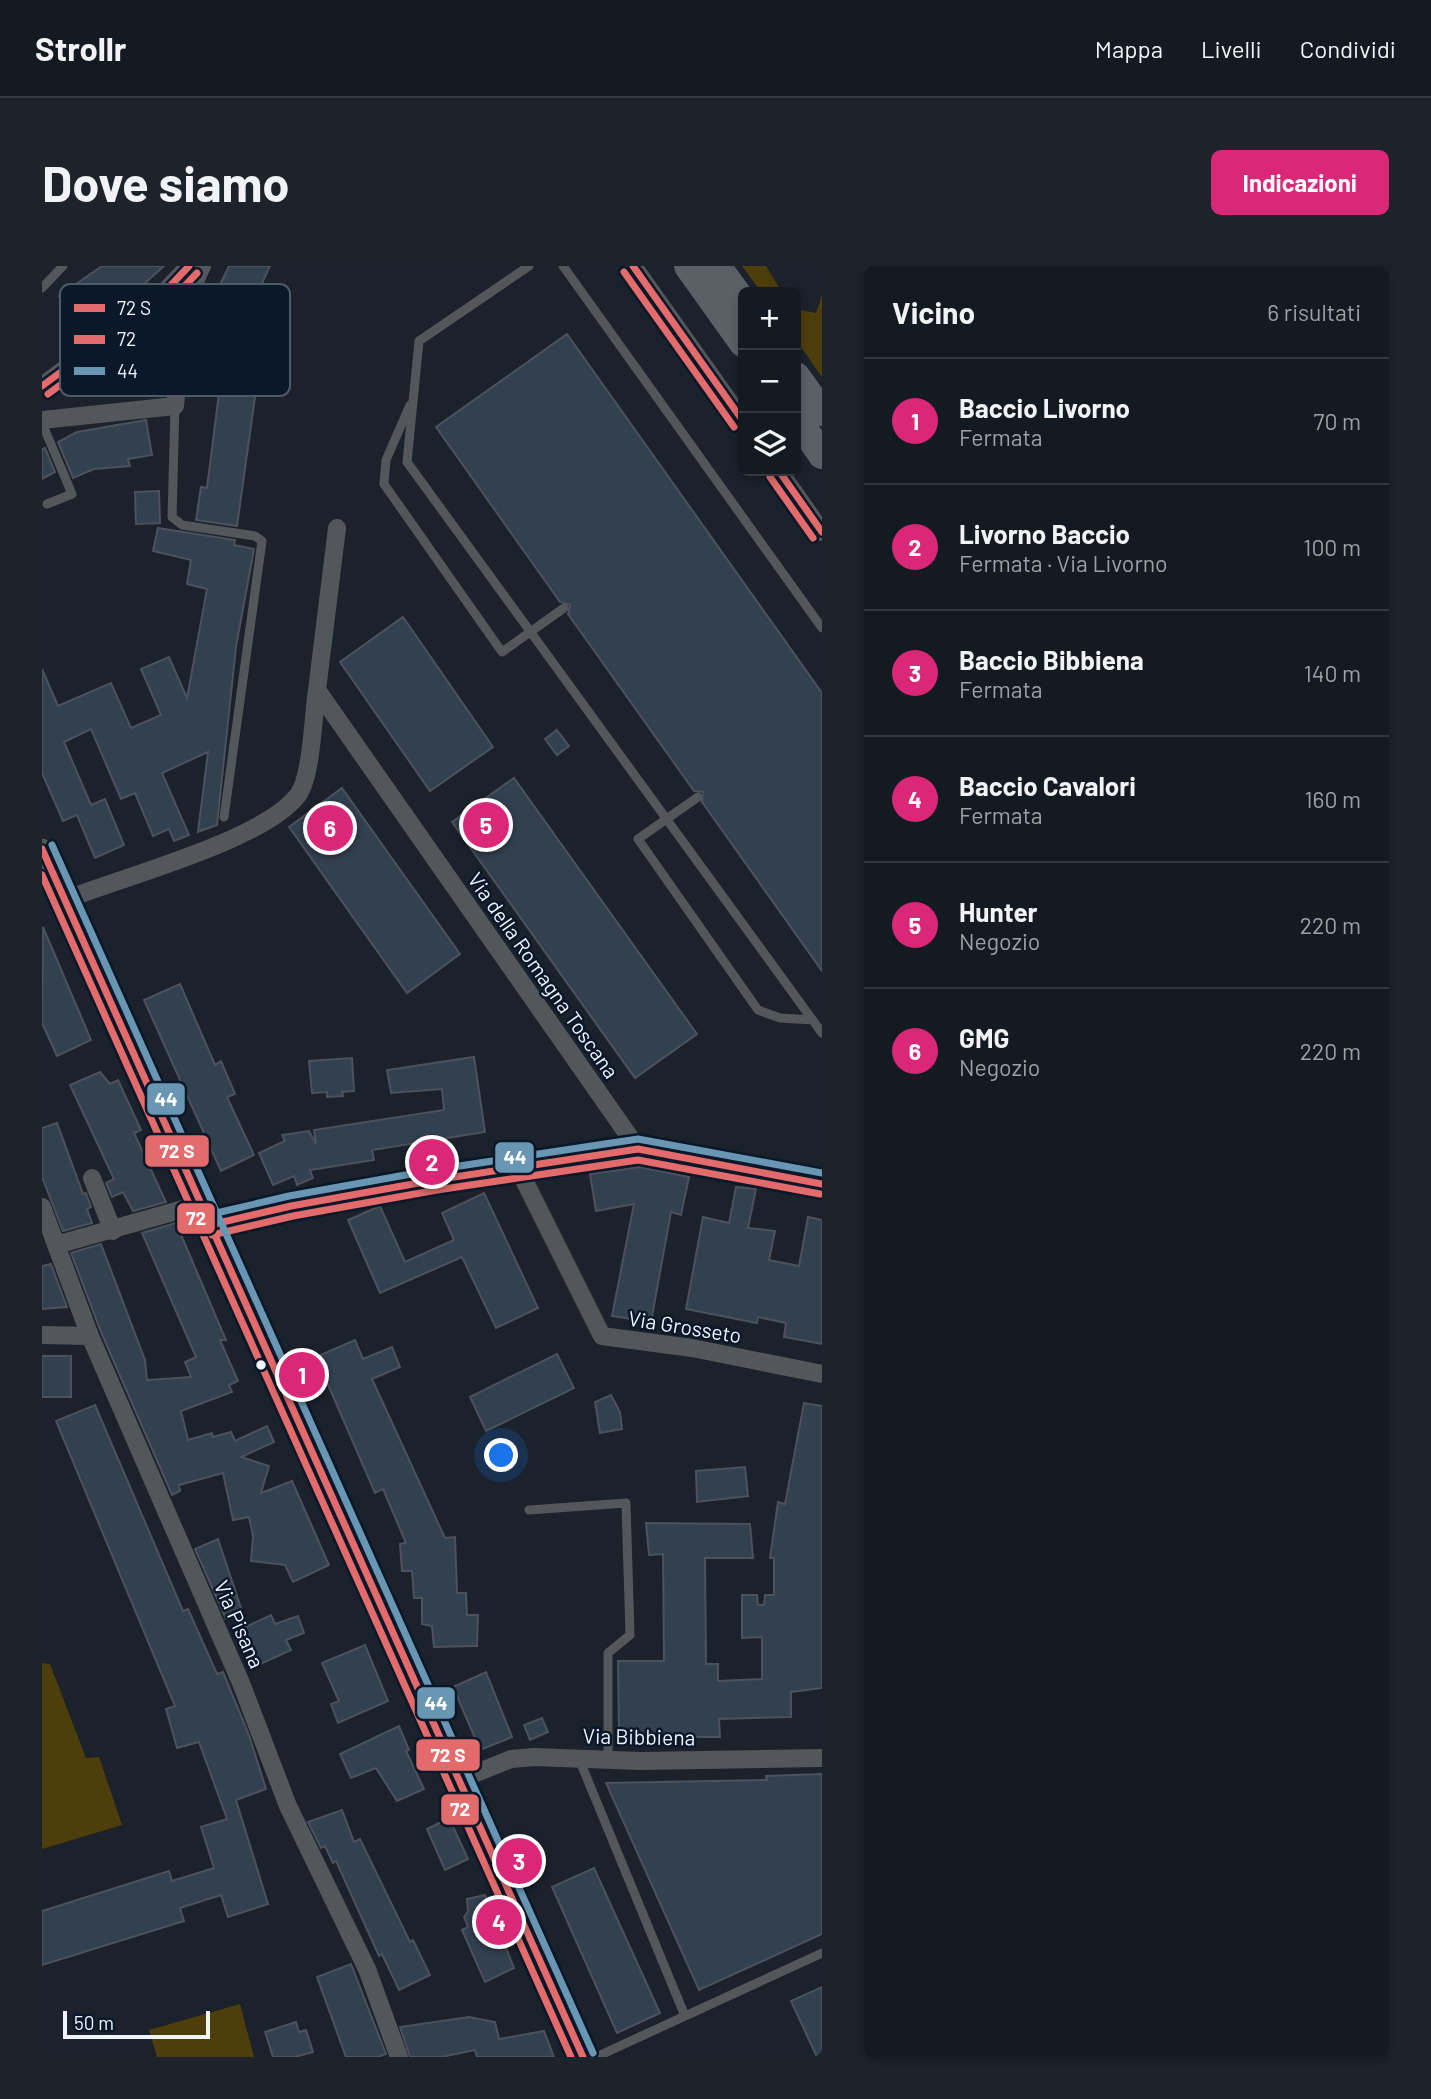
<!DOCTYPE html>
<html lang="it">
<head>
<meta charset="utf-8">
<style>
	body { margin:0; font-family:Barlow,sans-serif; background:#1d232a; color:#f1f3f6 }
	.controls { position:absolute; right:21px; top:21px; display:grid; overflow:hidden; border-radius:10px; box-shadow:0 4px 10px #0003 }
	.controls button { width:63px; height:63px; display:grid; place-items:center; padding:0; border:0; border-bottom:2px solid #33383f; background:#141a21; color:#f1f3f6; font:35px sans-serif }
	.scale { position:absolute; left:21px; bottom:18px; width:147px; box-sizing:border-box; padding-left:7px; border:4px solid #eef5ff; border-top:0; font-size:19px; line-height:24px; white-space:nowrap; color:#eef5ff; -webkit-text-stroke:5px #0b1829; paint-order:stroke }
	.you { position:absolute; left:460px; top:1190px; width:24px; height:24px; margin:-18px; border:5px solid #fff; border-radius:50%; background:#1a73e8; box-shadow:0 0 0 10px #1a73e833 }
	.badge { display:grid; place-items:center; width:46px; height:46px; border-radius:50%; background:#db2777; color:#fff; font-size:23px; font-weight:700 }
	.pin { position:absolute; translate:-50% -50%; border:4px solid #fff; box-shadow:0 2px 7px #0006 }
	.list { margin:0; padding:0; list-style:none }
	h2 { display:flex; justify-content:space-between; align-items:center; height:91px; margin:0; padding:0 28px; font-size:30px }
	h2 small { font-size:23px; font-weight:400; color:#9da1a5 }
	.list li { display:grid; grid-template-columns:46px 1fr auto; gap:21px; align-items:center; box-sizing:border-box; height:126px; padding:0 28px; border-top:2px solid #33383f }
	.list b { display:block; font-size:26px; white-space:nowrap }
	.list p { margin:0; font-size:23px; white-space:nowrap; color:#9da1a5 }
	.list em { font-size:23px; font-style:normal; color:#9da1a5 }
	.icon { flex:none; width:38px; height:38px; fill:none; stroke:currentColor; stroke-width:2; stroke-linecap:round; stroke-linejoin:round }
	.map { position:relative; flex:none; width:780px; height:1791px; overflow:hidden; border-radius:10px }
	header { display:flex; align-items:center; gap:42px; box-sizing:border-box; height:98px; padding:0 35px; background:#141a21; border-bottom:2px solid #33383f }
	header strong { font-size:33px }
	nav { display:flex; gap:38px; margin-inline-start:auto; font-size:24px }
	.intro { display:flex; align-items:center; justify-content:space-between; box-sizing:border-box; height:168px; padding:0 42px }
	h1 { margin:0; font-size:49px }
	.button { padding:18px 32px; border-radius:10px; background:#db2777; color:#fff; font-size:24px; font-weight:700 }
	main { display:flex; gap:42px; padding:0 42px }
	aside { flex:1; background:#141a21; border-radius:10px; box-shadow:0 4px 10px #0003 }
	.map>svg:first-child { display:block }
	.green { fill:#4d3e0b }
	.building { fill:#334050; stroke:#4c525b; stroke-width:2 }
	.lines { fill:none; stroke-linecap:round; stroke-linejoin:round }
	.service { stroke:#53575b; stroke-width:9 }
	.minor { stroke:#53575b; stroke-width:18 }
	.tertiary { stroke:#53575b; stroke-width:21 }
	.trunk { stroke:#5a6066; stroke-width:28 }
	.service-bridge { stroke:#53575b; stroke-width:9 }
	.bus-1-casing { stroke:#0b1829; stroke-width:12 }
	.bus-2-casing { stroke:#0b1829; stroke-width:12 }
	.bus-3-casing { stroke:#0b1829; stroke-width:12 }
	.bus-1 { stroke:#e36b6c; stroke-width:7 }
	.bus-2 { stroke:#e36b6c; stroke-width:7 }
	.bus-3 { stroke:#6996b3; stroke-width:7 }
	.bus-dot { fill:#eef5ff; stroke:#0b1829; stroke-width:2.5 }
	.labels { text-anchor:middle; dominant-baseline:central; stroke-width:5; stroke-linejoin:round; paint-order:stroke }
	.street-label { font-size:21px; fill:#eef5ff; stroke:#0b1829 }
	.key { fill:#0b1829; stroke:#4f5a69; stroke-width:2 }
	.key-label { font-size:19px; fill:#eef5ff }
	.line-badge { stroke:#0b1829; stroke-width:2.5 }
	.badge-label { font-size:19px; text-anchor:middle; font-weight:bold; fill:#fff }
</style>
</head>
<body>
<header>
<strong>Strollr</strong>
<nav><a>Mappa</a><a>Livelli</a><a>Condividi</a></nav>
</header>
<div class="intro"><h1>Dove siamo</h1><a class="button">Indicazioni</a></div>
<main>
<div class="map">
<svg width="780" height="1791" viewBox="0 0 780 1791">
	<rect width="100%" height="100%" fill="#1b222c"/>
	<path class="green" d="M700,0H724L740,26H719Z
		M780,29V111L754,74V43L774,47Z
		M0,1397L8,1398L44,1492L57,1491L80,1559L0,1583Z
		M198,1738L212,1791H115L107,1764Z"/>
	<path class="building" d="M60,0H122L92,27L40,63L17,30Z
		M187,0H228L207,45L173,29Z
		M179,68L221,74L195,260L154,254L159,221L165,222L179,111L173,110Z
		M525,68L780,427V705L660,536L661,526L652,525L526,348L528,339L518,336L394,161Z
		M104,154L110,189L86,193L88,200L52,203L31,212L16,176L35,166Z
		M3,182L13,206L0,213V183Z
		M117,225L118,257L94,258L93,226Z
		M116,262L193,274L192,279L212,283L194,381L175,559L156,566L166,486L120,507L147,569L132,575L127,563L111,570L93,527L79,533L49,463L22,476L49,539L63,533L82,579L53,592L35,549L21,555L0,507V403L16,440L69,417L89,462L119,449L99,403L127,391L145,432L165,323L145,318L149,294L111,285Z
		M361,351L451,481L388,525L298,396Z
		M515,464L527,480L515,489L503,473Z
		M472,512L655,768L593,812L410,556Z
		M300,522L418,688L365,727L247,561Z
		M1,661L49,774L15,790L0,757Z
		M138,718L173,799L179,795L193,828L185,831L212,889L179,905L102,734Z
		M432,791L443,866L330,884L332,894L268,904L271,912L255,919L252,910L231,919L217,887L243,875L240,869L267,865L274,878L272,864L402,844L400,823L349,827L345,804Z
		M310,792L312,825L300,826L301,830L285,831V826L270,827L267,795Z
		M58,806L68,818L76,814L99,864L92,867L124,936L91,945L81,926L70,931L64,917L72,913L28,819Z
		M15,857L41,928L44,927L49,941L45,943L50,957L21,965L0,911V862Z
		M598,901L647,911L639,949L629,946L609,1056L570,1050L592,938L554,945L548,908Z
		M694,921L714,923L706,962L733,965L727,994L757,1000L766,951L780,954V1078L742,1071L744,1057L716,1051L715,1057L644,1043L661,951L687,957Z
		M442,927L496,1042L454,1062L420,991L338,1027L306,954L338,940L363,996L412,974L400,947Z
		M134,957L184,1074H178L196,1115L187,1119L190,1126L139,1145L146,1174L170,1167L171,1171L189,1166L193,1175L225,1160L232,1176L199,1191L227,1200L219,1227L250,1215L287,1299L251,1316L243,1299L209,1295L211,1270L207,1251L191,1254L181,1207L137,1219L138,1225L130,1229L59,1066L29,987L59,978L103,1094L105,1114L149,1111L143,1096L154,1091L100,967Z
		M9,998L25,1041L0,1043V1000Z
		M313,1074L321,1093L350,1081L358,1101L330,1113L403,1272L413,1271L415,1327H424L425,1349H436L435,1380L392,1381L390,1360L380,1358V1332H372L370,1305H360L358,1278L364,1277L341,1223L333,1227L274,1091Z
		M515,1088L532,1122L444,1165L428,1131Z
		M0,1090H29V1131H0Z
		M569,1129L578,1146L580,1163L558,1167L553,1136Z
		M762,1137L780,1140V1422L749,1426V1451L677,1453L678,1471H577L576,1395H622L621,1288L607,1289L604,1257L708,1258L711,1292H663L664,1398H676V1415L720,1413V1371L700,1372V1329H715L716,1339H722L723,1329H732V1292H728L736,1236L743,1238Z
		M53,1139L141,1345L146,1343L175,1408L181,1406L207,1469L224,1523L194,1534L226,1638L186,1651L179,1629L138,1642L142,1655L0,1699V1645L127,1605L130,1615L172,1602L159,1561L185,1553L157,1476L135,1482L124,1443L133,1440L14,1155Z
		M703,1201L706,1230L655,1236L654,1205Z
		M176,1273L200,1345L184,1353L153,1283Z
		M229,1349L233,1358L256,1350L262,1367L244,1374L249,1384L212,1401L195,1365Z
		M323,1379L346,1435L296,1457L289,1438L297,1435L280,1397Z
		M444,1406L470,1471L438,1484L411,1421Z
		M500,1452L506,1466L488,1474L482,1459Z
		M357,1460L367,1484L364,1485L382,1523L355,1535L334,1502L309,1512L298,1488Z
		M780,1508V1668L657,1724L564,1517L725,1514L724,1510Z
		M300,1544L312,1576L318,1573L368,1676L371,1674L388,1709L357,1724L340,1688L337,1690L294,1595L291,1597L283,1580L279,1582L266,1556Z
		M407,1552L426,1593L403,1604L385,1563Z
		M552,1602L618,1747L575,1767L510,1621Z
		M443,1629L472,1702L443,1716L420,1664L426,1661L422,1651L426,1645L425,1633Z
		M309,1698L344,1788L336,1791H304L275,1711Z
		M780,1721V1791H775L749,1735Z
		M427,1751L453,1756L457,1773L502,1765L512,1791H435L433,1784L399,1791H368L358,1761Z
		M254,1756L257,1766L264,1764L271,1786L253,1791H231L223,1766Z"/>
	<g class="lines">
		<path class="service" d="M487,0L377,75L365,196L780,767
			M521,0L780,362
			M0,22L21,0
			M133,140L130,251L140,259L213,270L220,275L182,551
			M0,157L30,228L5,238
			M342,218L344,194L368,139
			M656,531L596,573L716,744L738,752L771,754
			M487,1244L584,1237L588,1369L566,1387V1494
			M537,1493L643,1750
			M554,1791L780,1687"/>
		<path class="minor" d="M591,0L701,155
			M0,120L112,37L147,0
			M0,154L133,140L143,37L160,0
			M737,205L780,266
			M295,262L275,424L596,883
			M23,634C80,611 221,575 256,529C270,510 271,449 275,424
			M476,902L560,1070L650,1082L780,1108
			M50,912L71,965
			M0,941L48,1070L199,1417L246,1540L325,1703L357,1791
			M14,979L159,938
			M0,1069L48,1070
			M417,1514L469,1493L492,1491L598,1495L780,1492"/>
		<path class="tertiary" d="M0,583L541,1791
			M168,959L249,940L393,914L596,883L780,918"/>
		<path class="trunk" d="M646,0L701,77
			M675,0L701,36
			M754,110L780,146
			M754,151L780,189"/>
		<path class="service-bridge" d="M342,218L460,386L522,342"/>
		<g class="bus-1-casing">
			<path id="bus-1" d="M591,0L701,155
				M0,120L112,37L147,0
				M737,205L780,266
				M0,583L541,1791
				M168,959L249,940L393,914L596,883L780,918"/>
		</g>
		<g class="bus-2-casing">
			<path id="bus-2" d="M582,6L692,161
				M6,128L119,45L155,7
				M728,211L771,272
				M0,609L529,1791
				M170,969L251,950L395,924L596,894L778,928"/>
		</g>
		<g class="bus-3-casing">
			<path id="bus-3" d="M10,579L551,1787
				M166,949L247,930L391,904L596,873L780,907"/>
		</g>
		<use href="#bus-1" class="bus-1"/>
		<use href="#bus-2" class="bus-2"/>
		<use href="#bus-3" class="bus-3"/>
	</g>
	<circle class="bus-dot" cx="219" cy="1099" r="6"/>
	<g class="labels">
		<g class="street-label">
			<text transform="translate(502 709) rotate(55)">Via della Romagna Toscana</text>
			<text transform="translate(643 1060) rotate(9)">Via Grosseto</text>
			<text transform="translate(198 1358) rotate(66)">Via Pisana</text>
			<text transform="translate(597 1470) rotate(1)">Via Bibbiena</text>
		</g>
	</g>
	<rect x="18" y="18" width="230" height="112" rx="10" class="key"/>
	<rect x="32" y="38" width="31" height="8" fill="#e36b6c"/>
	<rect x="32" y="69" width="31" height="9" fill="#e36b6c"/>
	<rect x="32" y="101" width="31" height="8" fill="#6996b3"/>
	<g class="key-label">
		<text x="75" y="49">72 S</text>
		<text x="75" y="80">72</text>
		<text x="75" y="112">44</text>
	</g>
	<g class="line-badge">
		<rect x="104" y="816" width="40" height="34" rx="7" fill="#6996b3"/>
		<rect x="102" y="868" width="66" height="34" rx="7" fill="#e36b6c"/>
		<rect x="452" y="875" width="41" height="33" rx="7" fill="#6996b3"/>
		<rect x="134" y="936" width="40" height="33" rx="7" fill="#e36b6c"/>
		<rect x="374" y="1420" width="40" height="34" rx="7" fill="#6996b3"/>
		<rect x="373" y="1472" width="66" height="34" rx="7" fill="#e36b6c"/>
		<rect x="398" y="1527" width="40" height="33" rx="7" fill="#e36b6c"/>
	</g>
	<g class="badge-label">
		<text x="124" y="840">44</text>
		<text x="135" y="892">72 S</text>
		<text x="473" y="898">44</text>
		<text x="154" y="959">72</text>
		<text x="394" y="1444">44</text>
		<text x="406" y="1496">72 S</text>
		<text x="418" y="1550">72</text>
	</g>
</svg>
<div class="controls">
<button>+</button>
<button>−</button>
<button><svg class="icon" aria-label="layers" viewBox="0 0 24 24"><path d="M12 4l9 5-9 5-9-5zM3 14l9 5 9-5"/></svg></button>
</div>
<div class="scale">50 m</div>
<div class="you"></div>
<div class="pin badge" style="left:260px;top:1109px">1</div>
<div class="pin badge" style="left:390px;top:896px">2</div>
<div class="pin badge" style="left:477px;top:1595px">3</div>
<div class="pin badge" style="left:457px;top:1656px">4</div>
<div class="pin badge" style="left:444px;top:559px">5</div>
<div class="pin badge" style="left:288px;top:562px">6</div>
</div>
<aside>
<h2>Vicino<small>6 risultati</small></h2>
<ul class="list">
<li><span class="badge">1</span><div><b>Baccio Livorno</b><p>Fermata</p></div><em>70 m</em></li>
<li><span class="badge">2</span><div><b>Livorno Baccio</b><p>Fermata · Via Livorno</p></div><em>100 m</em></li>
<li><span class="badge">3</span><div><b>Baccio Bibbiena</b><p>Fermata</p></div><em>140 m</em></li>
<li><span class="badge">4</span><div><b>Baccio Cavalori</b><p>Fermata</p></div><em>160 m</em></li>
<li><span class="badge">5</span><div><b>Hunter</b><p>Negozio</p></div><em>220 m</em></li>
<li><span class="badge">6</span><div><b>GMG</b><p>Negozio</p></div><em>220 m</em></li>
</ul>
</aside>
</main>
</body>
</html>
